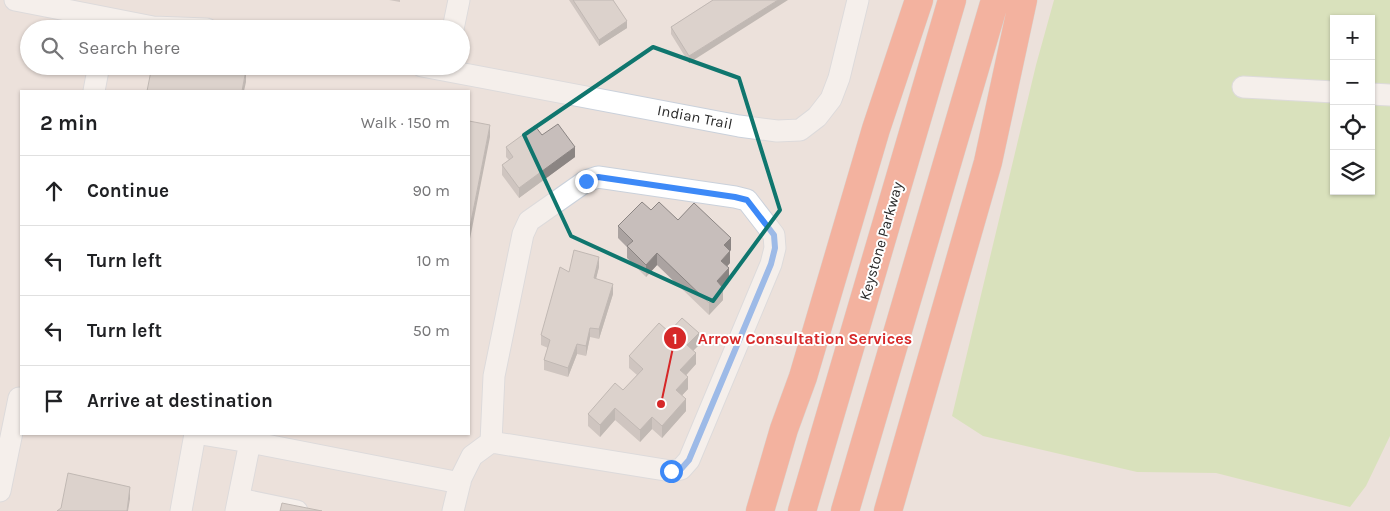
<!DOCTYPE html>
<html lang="en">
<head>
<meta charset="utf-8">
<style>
	body { margin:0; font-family:Karla,sans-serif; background:#f6f6f6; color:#202124 }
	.controls { position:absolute; right:15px; top:15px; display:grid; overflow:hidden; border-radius:0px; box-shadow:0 1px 4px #0004 }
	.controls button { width:45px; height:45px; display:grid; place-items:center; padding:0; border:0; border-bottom:1px solid #e0e0e0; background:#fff; color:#202124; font:25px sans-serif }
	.stop { position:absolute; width:15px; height:15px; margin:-11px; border:4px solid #3d89f7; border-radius:50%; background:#fff }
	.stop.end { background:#3d89f7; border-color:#fff; box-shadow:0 1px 5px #0008 }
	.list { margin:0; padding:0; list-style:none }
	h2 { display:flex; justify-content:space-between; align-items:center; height:65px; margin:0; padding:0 20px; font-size:21px }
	h2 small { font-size:16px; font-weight:400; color:#757577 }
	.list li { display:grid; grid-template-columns:32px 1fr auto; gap:15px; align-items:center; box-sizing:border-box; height:70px; padding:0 20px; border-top:1px solid #e0e0e0 }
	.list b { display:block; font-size:19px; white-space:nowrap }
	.list em { font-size:16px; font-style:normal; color:#757577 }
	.icon { flex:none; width:28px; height:28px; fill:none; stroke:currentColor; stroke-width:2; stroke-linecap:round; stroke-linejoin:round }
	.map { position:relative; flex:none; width:1390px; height:511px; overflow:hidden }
	.search { position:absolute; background:#fff; box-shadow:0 1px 4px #0004; left:20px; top:20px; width:450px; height:55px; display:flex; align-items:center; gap:12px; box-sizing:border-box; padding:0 18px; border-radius:28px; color:#757577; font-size:19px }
	.panel { position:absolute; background:#fff; box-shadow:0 1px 4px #0004; left:20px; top:90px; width:450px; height:345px; border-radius:0px }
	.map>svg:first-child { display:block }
	.green { fill:#c2e198; fill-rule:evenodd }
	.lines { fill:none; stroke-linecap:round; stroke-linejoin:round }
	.minor-casing { stroke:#cad1db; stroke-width:23 }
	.highway-casing { stroke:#c3c3c3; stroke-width:29 }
	.minor { stroke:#fff; stroke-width:21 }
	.highway { stroke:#fb7957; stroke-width:28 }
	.wall { fill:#aba3a1 }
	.shaded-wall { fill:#8b8583 }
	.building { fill:#c7bebb; stroke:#8b8583 }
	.route { stroke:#3d89f7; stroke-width:6 }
	.marked { fill:none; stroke:#0f766e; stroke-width:4; stroke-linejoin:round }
	.labels { text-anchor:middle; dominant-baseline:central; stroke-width:4; stroke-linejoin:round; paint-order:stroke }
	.street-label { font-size:15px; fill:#292929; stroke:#fff }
	.leader { fill:none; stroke:#d62828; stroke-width:2 }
	.callout-dot { fill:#d62828; stroke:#fff; stroke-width:2 }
	.mark-label { font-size:15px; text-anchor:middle; font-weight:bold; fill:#fff }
	.callout-label { font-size:16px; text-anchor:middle; font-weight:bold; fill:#d62828; stroke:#fff; stroke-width:4; stroke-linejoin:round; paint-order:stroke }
</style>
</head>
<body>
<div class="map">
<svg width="1390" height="511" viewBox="0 0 1390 511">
	<rect width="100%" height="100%" fill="#ece1db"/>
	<path class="green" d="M1054,0H1390V436L1366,486L1350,507L1216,473L1137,472L983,436L952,416L1036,65ZM1334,19H1371V191H1334Z"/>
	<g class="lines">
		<g class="minor-casing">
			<path id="minor" d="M15,0L153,27L207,29
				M453,29L459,0
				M422,66L739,126L777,131L800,130L817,117L831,99L839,78L858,0
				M1243,87L1334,92
				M94,91L98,70
				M1371,94L1390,95
				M598,177L735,197L747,200L774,235L775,248L771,264L689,460L681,469L671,471L491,442L494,376L523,234L529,221L586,181Z
				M201,434L250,442L251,434
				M0,491L19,398L21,399
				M239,499L297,511
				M181,511L195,434
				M236,511L250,442L460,483
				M453,511L461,478L472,456L491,442"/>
		</g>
		<g class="highway-casing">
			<path id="highway" d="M760,511L784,429L803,377L876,129L919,0
				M802,511L952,0
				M845,511L995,0
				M888,511L988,162L1023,0"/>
		</g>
		<use href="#minor" class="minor"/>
		<use href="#highway" class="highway"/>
	</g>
	<path class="wall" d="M389,0H400V2Z
		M569,0H613L627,28L599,46Z
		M713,0L689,63L671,34V27Z
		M542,135L575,157L519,198L502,175V165L509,160L506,157V147Z
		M651,210L678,220L731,250L730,251V263L727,266L729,280L723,287V300L709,315L657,265L646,277L627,258V247L618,238V226Z
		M599,267L596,278L613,294L599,339L590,337L586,356L577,354L568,377L544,370V360L548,348L541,345V335L569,272Z
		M669,332L699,345L693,350L696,364L686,375L688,389L682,395L686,411L662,438L652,429L640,442L615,420L600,437L588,426V414L623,390L637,375L629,368V356Z"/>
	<path class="shaded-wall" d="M778,0H788L689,63V56Z
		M627,21V28L599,46V40Z
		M246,70V82L244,91H242Z
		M490,125V137L469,244V232Z
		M575,147V157L519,198V188Z
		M731,238V250L724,257V245Z
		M730,251V263L721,273V261Z
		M657,253V265L646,277V265Z
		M599,257V267L594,287V278Z
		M729,268V280L717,293V281Z
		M613,284V294L599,339V329Z
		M723,288V300L709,315V303Z
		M590,328V337L586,356V346Z
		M699,333V345L687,357V345Z
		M577,344V354L568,377V368Z
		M696,353V364L680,382V370Z
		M688,377V389L676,402V390Z
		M686,399V411L662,438V426Z
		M615,408V420L600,437V425Z
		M652,417V429L640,442V430Z
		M130,487V499L128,511H127Z"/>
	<path class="building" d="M573,0H613L627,21L599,40Z
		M713,0H778L689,56L671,27Z
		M152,66H226L246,70L242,91H147Z
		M469,121L490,125L469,232Z
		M558,124L575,147L519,188L502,165L513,157L506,147L535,126L542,135Z
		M642,202L651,210L659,202L678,220L694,203L731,238L724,245L730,251L721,261L729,268L717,281L723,288L709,303L657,253L646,265L627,246L633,241L618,226Z
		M574,250L599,257L594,278L613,284L599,329L590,328L586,346L577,344L568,368L544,360L550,340L541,335L560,267L569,272Z
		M682,318L699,333L687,345L696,353L680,370L688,377L676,390L686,399L662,426L652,417L640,430L615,408L600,425L588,414L615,383L623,390L643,369L629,356L659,323L669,332Z
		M68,473L130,487L127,511H57L61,508Z
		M282,503L322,511H280Z"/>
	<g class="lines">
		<path class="route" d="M586,181L598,177L735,197L747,200L774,235L775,248L771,264L689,460L681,469L671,471"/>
	</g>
	<path d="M0 0H1390V511H0ZM653,47L739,78L780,210L713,301L571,236L524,135Z" fill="#ece1db" fill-opacity=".55" fill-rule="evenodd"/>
	<path class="marked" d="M653,47L739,78L780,210L713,301L571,236L524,135Z"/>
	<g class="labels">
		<g class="street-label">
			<text transform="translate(695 117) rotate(11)">Indian Trail</text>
			<text transform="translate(881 241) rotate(-74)">Keystone Parkway</text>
		</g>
	</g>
	<path class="leader" d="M661 404L675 338"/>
	<g class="callout-dot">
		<circle cx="661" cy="404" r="5"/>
		<circle cx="675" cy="338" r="12"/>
	</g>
	<g class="mark-label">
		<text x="675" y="344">1</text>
	</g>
	<g class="callout-label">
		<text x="805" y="344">Arrow Consultation Services</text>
	</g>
</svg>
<div class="controls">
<button>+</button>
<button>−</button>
<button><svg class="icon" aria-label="locate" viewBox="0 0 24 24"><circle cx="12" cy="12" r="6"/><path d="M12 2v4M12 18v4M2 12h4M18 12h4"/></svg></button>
<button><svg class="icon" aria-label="layers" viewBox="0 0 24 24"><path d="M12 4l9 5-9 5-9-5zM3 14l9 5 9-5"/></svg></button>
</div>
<div class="stop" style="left:671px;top:471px"></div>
<div class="stop end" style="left:586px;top:181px"></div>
<div class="search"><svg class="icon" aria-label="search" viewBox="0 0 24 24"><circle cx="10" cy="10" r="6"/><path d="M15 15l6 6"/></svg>Search here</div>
<section class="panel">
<h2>2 min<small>Walk · 150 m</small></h2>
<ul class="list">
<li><svg class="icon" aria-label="ahead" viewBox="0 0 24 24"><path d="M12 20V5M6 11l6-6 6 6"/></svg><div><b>Continue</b></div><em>90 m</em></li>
<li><svg class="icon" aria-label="left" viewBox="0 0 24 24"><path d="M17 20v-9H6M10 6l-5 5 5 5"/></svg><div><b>Turn left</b></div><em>10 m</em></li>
<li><svg class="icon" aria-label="left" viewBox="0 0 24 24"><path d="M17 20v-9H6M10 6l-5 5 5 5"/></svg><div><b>Turn left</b></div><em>50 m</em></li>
<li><svg class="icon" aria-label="arrive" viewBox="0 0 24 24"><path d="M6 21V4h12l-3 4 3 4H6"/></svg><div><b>Arrive at destination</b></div></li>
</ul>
</section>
</div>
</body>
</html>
